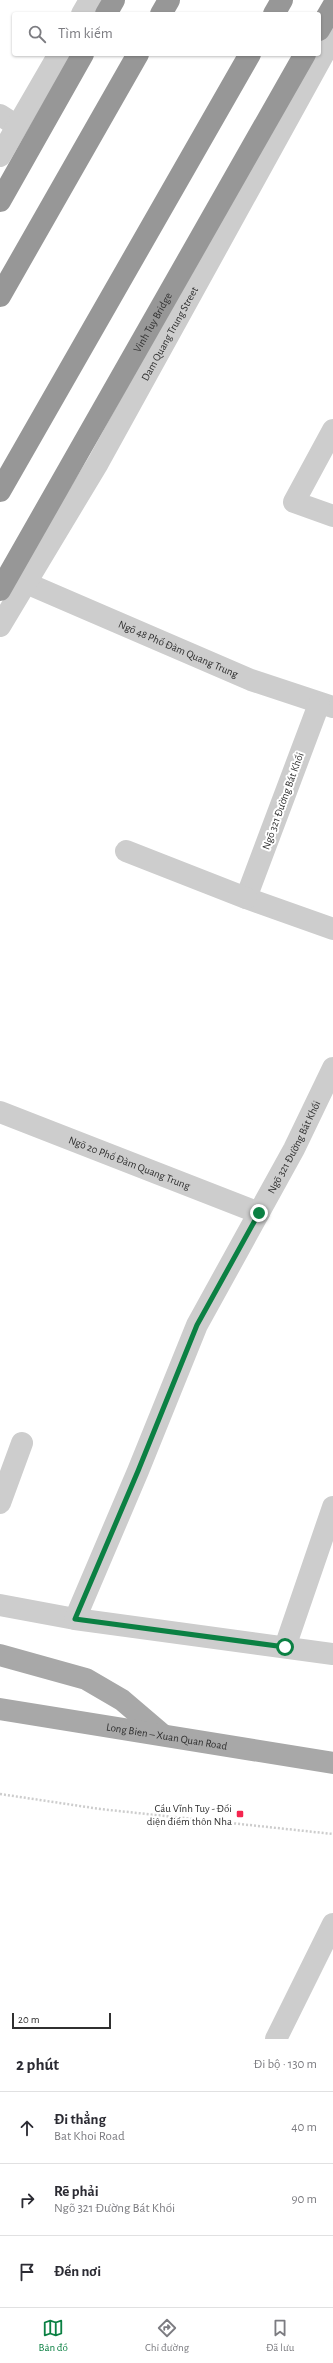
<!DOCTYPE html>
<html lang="vi">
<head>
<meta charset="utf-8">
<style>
	body { margin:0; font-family:"Alegreya Sans",sans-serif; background:#f2f2f3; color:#2b2b33 }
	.scale { position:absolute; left:12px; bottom:10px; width:99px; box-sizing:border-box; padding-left:4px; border:2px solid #303030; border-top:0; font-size:11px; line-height:14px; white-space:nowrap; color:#303030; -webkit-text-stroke:3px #fff; paint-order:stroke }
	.stop { position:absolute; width:12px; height:12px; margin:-9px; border:3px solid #0b8043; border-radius:50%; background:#fff }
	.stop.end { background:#0b8043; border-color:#fff; box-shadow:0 1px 4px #0008 }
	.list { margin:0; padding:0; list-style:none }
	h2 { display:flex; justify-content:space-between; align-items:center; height:52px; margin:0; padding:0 16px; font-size:17px }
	h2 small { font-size:13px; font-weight:400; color:#7c7c81 }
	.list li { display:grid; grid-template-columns:26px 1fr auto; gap:12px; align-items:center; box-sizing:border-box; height:72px; padding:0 16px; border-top:1px solid #e1e1e2 }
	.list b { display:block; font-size:15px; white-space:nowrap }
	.list p { margin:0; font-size:13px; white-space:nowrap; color:#7c7c81 }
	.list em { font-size:13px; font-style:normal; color:#7c7c81 }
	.icon { flex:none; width:22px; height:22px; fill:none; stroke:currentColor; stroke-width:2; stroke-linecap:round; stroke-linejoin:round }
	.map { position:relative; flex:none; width:333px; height:2039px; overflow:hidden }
	.search { position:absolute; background:#fff; box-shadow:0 1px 3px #0004; left:12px; right:12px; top:12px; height:44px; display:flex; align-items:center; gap:10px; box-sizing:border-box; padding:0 14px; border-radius:4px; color:#7c7c81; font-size:15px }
	.sheet { height:268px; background:#fff }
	nav { display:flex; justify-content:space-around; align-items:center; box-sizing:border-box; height:56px; border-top:1px solid #e1e1e2; background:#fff; font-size:11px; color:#7c7c81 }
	nav a { display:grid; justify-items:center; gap:2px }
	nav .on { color:#0b8043 }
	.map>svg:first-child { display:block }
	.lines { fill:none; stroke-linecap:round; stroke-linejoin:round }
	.path { stroke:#cdcdcd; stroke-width:2.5; stroke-dasharray:2 2; stroke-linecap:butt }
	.minor { stroke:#cdcdcd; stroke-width:22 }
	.major { stroke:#a8a8a8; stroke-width:22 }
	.highway { stroke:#979797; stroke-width:22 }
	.route { stroke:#0b8043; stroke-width:5 }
	.poi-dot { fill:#f5254f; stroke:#fff; stroke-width:1.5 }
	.labels { text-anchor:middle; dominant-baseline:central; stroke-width:4; stroke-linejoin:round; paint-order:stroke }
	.street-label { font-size:11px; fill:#303030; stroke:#fff }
	.poi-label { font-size:11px; fill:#303030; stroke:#fff; text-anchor:end }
</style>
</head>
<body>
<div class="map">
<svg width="333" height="2039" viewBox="0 0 333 2039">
	<rect width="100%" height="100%" fill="#fff"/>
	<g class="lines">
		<path class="path" d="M0,1794L100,1809L333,1834"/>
		<g class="minor">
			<path d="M82,14L90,0"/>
			<path d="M0,115L17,126"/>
			<path d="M0,156L59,54"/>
			<path d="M333,430L294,502L333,516"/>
			<path id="s1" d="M26,583L251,680L333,707"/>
			<path id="s2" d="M0,626L98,463L333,37"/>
			<path d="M319,704L246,898L333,929"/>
			<path d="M126,851L246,898"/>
			<path id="s3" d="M0,1112L259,1213"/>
			<path d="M0,1503L22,1443"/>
			<path d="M0,1605L75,1619L333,1654"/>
			<path id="s4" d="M75,1619L138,1471L197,1325L294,1149L333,1068"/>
			<path d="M285,1647L333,1507"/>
			<path d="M276,2039L333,1924"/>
		</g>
		<g class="major">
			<path d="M0,1655L86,1679L122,1700L163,1735"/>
			<path id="s5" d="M0,1709L333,1763"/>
		</g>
		<g class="highway">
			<path d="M106,14L114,0"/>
			<path d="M161,14L169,0"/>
			<path d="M274,14L282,0"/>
			<path d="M319,30L333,6"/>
			<path d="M0,201L83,54"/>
			<path d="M0,296L138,54"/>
			<path d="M0,491L250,54"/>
			<path id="s6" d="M0,590L305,54"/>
		</g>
	</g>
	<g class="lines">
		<path class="route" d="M259,1213L197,1325L138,1471L75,1619L285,1647"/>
	</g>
	<rect class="poi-dot" x="236" y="1810" width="8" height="8" rx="2"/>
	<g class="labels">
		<g class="street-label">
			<text stroke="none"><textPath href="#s6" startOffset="308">Vinh Tuy Bridge</textPath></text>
			<text stroke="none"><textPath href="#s2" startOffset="338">Dam Quang Trung Street</textPath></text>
			<text stroke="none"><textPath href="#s1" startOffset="166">Ngõ 48 Phố Đàm Quang Trung</textPath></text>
			<text transform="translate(283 801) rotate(-70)">Ngõ 321 Đường Bát Khối</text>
			<text stroke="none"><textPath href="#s4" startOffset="521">Ngõ 321 Đường Bát Khối</textPath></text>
			<text stroke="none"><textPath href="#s3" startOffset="139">Ngõ 20 Phố Đàm Quang Trung</textPath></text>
			<text stroke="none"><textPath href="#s5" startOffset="169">Long Bien – Xuan Quan Road</textPath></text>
		</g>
		<g class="poi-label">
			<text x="232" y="1808">Cầu Vĩnh Tuy - Đối<tspan x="232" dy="13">diện điếm thôn Nha</tspan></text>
		</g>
	</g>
</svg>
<div class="scale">20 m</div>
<div class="stop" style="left:285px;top:1647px"></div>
<div class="stop end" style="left:259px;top:1213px"></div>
<div class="search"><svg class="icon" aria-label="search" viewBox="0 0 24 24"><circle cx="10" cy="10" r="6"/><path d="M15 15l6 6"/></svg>Tìm kiếm</div>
</div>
<section class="sheet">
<h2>2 phút<small>Đi bộ · 130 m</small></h2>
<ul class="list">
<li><svg class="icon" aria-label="ahead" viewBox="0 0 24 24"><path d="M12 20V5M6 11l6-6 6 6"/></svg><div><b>Đi thẳng</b><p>Bat Khoi Road</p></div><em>40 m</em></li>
<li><svg class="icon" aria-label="right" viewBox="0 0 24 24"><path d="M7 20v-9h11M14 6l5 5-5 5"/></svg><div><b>Rẽ phải</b><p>Ngõ 321 Đường Bát Khối</p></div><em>90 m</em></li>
<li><svg class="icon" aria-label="arrive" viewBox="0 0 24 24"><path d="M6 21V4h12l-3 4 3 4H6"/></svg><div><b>Đến nơi</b></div></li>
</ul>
</section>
<nav>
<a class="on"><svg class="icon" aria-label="map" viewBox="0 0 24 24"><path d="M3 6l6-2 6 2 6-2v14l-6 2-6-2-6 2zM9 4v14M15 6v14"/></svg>Bản đồ</a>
<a><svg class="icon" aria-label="directions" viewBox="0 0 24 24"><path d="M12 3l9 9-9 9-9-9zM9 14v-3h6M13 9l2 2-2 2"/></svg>Chỉ đường</a>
<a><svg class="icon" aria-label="saved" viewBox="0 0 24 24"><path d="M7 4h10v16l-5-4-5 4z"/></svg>Đã lưu</a>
</nav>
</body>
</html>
